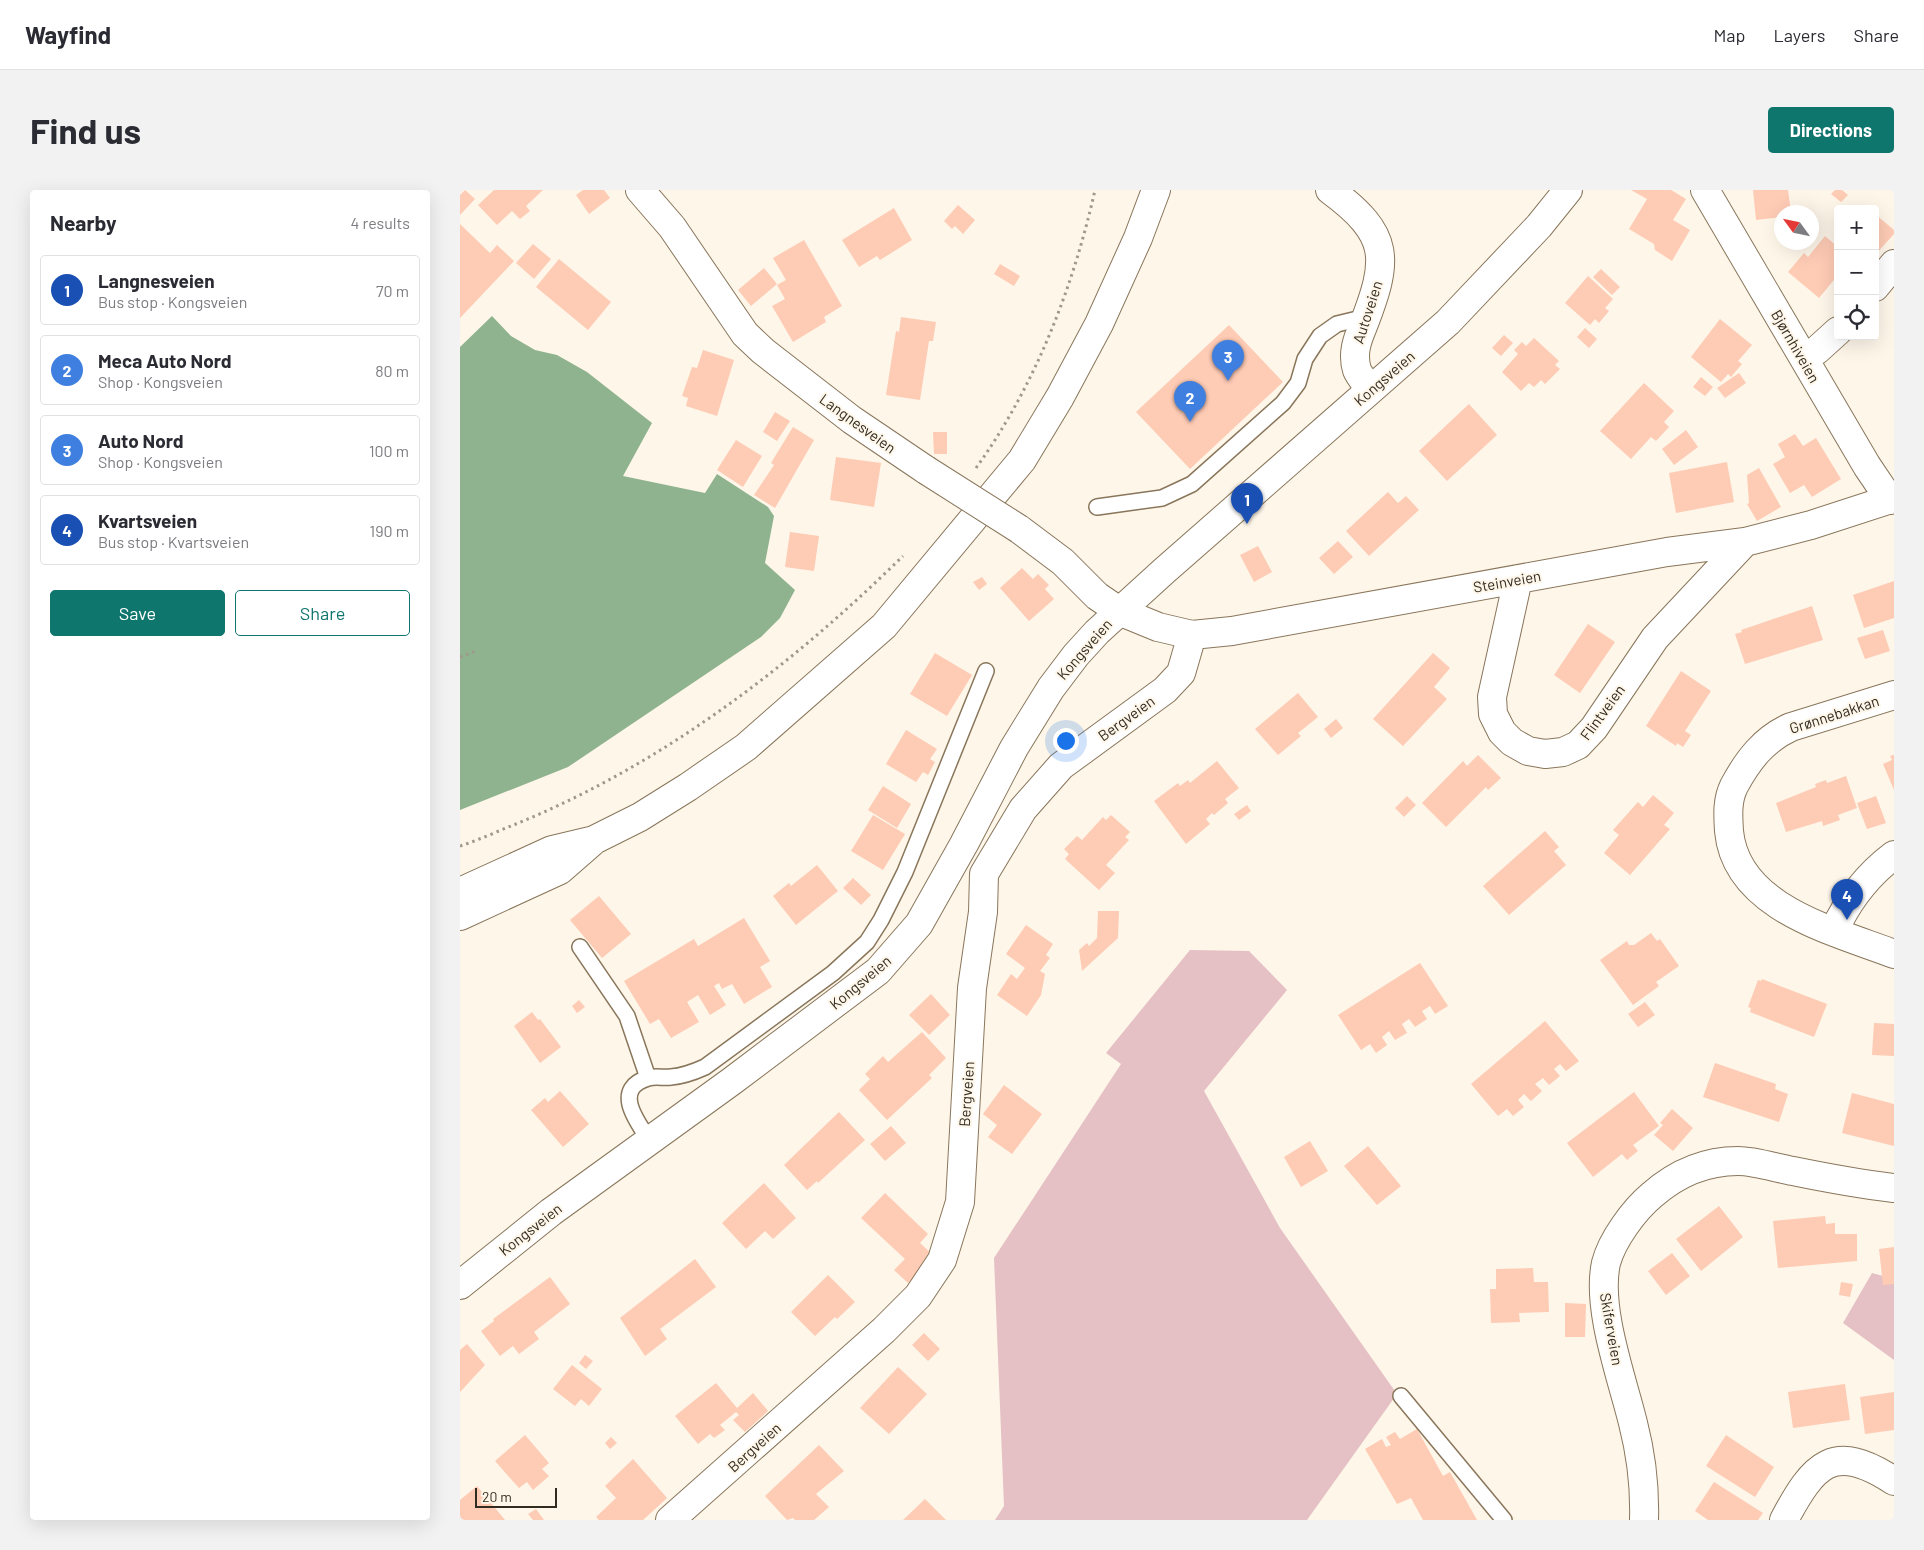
<!DOCTYPE html>
<html lang="en">
<head>
<meta charset="utf-8">
<style>
	body { margin:0; font-family:Barlow,sans-serif; background:#f2f2f3; color:#2b2b33 }
	.controls { position:absolute; right:15px; top:15px; display:grid; overflow:hidden; border-radius:5px; box-shadow:0 5px 20px #0002 }
	.controls button { width:45px; height:45px; display:grid; place-items:center; padding:0; border:0; border-bottom:1px solid #e1e1e2; background:#fff; color:#2b2b33; font:25px sans-serif }
	.compass { position:absolute; left:1314px; top:15px; width:45px; height:45px; border-radius:50%; background:#fff; box-shadow:0 5px 20px #0002; rotate:303deg }
	.scale { position:absolute; left:15px; bottom:12px; width:82px; box-sizing:border-box; padding-left:5px; border:2px solid #322b1f; border-top:0; font-size:14px; line-height:18px; white-space:nowrap; color:#322b1f; -webkit-text-stroke:4px #fef6e9; paint-order:stroke }
	.you { position:absolute; left:605px; top:550px; width:18px; height:18px; margin:-12px; border:4px solid #fff; border-radius:50%; background:#1a73e8; box-shadow:0 0 0 8px #1a73e833 }
	.badge { display:grid; place-items:center; width:32px; height:32px; border-radius:50%; background:#0f766e; color:#fff; font-size:16px; font-weight:700 }
	.pin { position:absolute; translate:-50% -41px; filter:drop-shadow(0 1px 2px #0008) }
	.pin::after { content:''; position:absolute; top:26px; width:18px; height:15px; background:inherit; clip-path:polygon(0 0,100% 0,50% 100%) }
	.list { margin:0; padding:0; list-style:none }
	h2 { display:flex; justify-content:space-between; align-items:center; height:65px; margin:0; padding:0 20px; font-size:21px }
	h2 small { font-size:16px; font-weight:400; color:#7c7c81 }
	.list li { display:grid; grid-template-columns:32px 1fr auto; gap:15px; align-items:center; box-sizing:border-box; height:70px; margin:0 10px 10px; padding:0 10px; border:1px solid #e1e1e2; border-radius:5px }
	.list b { display:block; font-size:19px; white-space:nowrap }
	.list p { margin:0; font-size:16px; white-space:nowrap; color:#7c7c81 }
	.list em { font-size:16px; font-style:normal; color:#7c7c81 }
	.actions { display:flex; gap:10px; padding:15px 20px }
	.actions a { flex:1; padding:11px 0; border:1px solid #0f766e; border-radius:5px; text-align:center; font-size:18px; color:#0f766e }
	.actions .main { background:#0f766e; color:#fff }
	.icon { flex:none; width:28px; height:28px; fill:none; stroke:currentColor; stroke-width:2; stroke-linecap:round; stroke-linejoin:round }
	.map { position:relative; flex:none; width:1434px; height:1330px; overflow:hidden; border-radius:5px }
	header { display:flex; align-items:center; gap:30px; box-sizing:border-box; height:70px; padding:0 25px; background:#fff; border-bottom:1px solid #e1e1e2 }
	header strong { font-size:24px }
	nav { display:flex; gap:28px; margin-inline-start:auto; font-size:18px }
	.intro { display:flex; align-items:center; justify-content:space-between; box-sizing:border-box; height:120px; padding:0 30px }
	h1 { margin:0; font-size:35px }
	.button { padding:12px 22px; border-radius:5px; background:#0f766e; color:#fff; font-size:18px; font-weight:700 }
	main { display:flex; gap:30px; padding:0 30px }
	aside { flex:1; background:#fff; border-radius:5px; box-shadow:0 5px 20px #0002 }
	.map>svg:first-child { display:block }
	.green { fill:#e5c0c4 }
	.water { fill:#8fb38e }
	.building { fill:#fecbb5 }
	.lines { fill:none; stroke-linecap:round; stroke-linejoin:round }
	.service-casing { stroke:#89765b; stroke-width:18 }
	.minor-casing { stroke:#89765b; stroke-width:30 }
	.secondary-casing { stroke:#89765b; stroke-width:30 }
	.trunk-casing { stroke:#89765b; stroke-width:30 }
	.path { stroke:#9f988b; stroke-width:3; stroke-dasharray:2.5 4; stroke-linecap:butt }
	.service { stroke:#fff; stroke-width:15 }
	.minor { stroke:#fff; stroke-width:28 }
	.secondary { stroke:#fff; stroke-width:28 }
	.trunk { stroke:#fff; stroke-width:28 }
	.minor-bridge-casing { stroke:#89765b; stroke-width:30; stroke-linecap:butt }
	.minor-bridge { stroke:#fff; stroke-width:28 }
	.labels { text-anchor:middle; dominant-baseline:central; stroke-width:4; stroke-linejoin:round; paint-order:stroke }
	.street-label { font-size:15px; fill:#322b1f; stroke:#fef6e9 }
</style>
</head>
<body>
<header>
<strong>Wayfind</strong>
<nav><a>Map</a><a>Layers</a><a>Share</a></nav>
</header>
<div class="intro"><h1>Find us</h1><a class="button">Directions</a></div>
<main>
<aside>
<h2>Nearby<small>4 results</small></h2>
<ul class="list">
<li><span class="badge" style="background:#1a4fb4">1</span><div><b>Langnesveien</b><p>Bus stop · Kongsveien</p></div><em>70 m</em></li>
<li><span class="badge" style="background:#3f7fe0">2</span><div><b>Meca Auto Nord</b><p>Shop · Kongsveien</p></div><em>80 m</em></li>
<li><span class="badge" style="background:#3f7fe0">3</span><div><b>Auto Nord</b><p>Shop · Kongsveien</p></div><em>100 m</em></li>
<li><span class="badge" style="background:#1a4fb4">4</span><div><b>Kvartsveien</b><p>Bus stop · Kvartsveien</p></div><em>190 m</em></li>
</ul>
<div class="actions"><a class="main">Save</a><a>Share</a></div>
</aside>
<div class="map">
<svg width="1434" height="1330" viewBox="0 0 1434 1330">
	<rect width="100%" height="100%" fill="#fef6e9"/>
	<path class="green" d="M730,760L789,761L827,800L744,901L820,1038L937,1204L847,1330H535L544,1316L534,1068L661,874L646,863Z
		M1412,1083L1434,1089V1170L1383,1133Z"/>
	<path class="water" d="M32,126L51,146L75,160L97,165L127,182L192,233L163,286L245,303L257,284L308,317L314,326L305,373L335,400L320,428L301,447L108,577L0,620V157Z"/>
	<path class="building" d="M5,0L15,9L0,25V5Z
		M34,0H83L66,16L70,21L60,29L52,21L37,35L18,15Z
		M123,0H144L150,8L129,24L116,5Z
		M1171,0H1211L1226,9L1213,30L1230,40L1212,71L1195,60L1194,54L1169,39L1187,9Z
		M1293,0H1328L1331,22H1322V27L1296,30Z
		M1375,0H1382L1388,5L1381,12L1371,4Z
		M498,15L515,30L503,44L495,36L492,39L484,31Z
		M434,18L452,50L420,70L417,66L399,77L382,50Z
		M1415,24L1434,40V44L1415,65Z
		M0,34L30,63L37,55L54,71L0,128Z
		M1365,46L1378,57V85L1359,108L1328,82L1344,63L1348,67Z
		M344,50L382,116L364,127L366,132L333,152L312,116L325,109L317,95L326,90L313,68Z
		M73,54L91,69L74,89L56,73Z
		M99,69L151,112L128,140L76,97Z
		M540,74L560,86L554,96L534,84Z
		M304,78L317,94L291,116L278,100Z
		M1141,79L1160,97L1152,105L1133,87Z
		M1128,86L1153,109L1145,118L1149,121L1139,133L1135,129L1130,135L1105,113Z
		M441,127L476,132L473,151H469L460,210L426,205L436,141L439,142Z
		M1260,129L1292,155L1278,171L1282,174L1271,187L1268,184L1261,192L1231,167Z
		M769,135L823,192L730,279L676,222Z
		M1125,138L1137,149L1129,158L1117,147Z
		M1044,145L1053,153L1041,166L1032,158Z
		M1074,148L1099,171L1095,175L1100,179L1085,194L1081,190L1074,197L1069,193L1061,201L1042,182L1058,164L1054,160L1062,152L1066,156Z
		M243,160L274,170L257,226L226,216L228,208L222,206L232,177L237,178Z
		M1279,183L1286,193L1265,208L1257,198Z
		M1241,187L1253,197L1245,206L1233,197Z
		M1184,193L1214,221L1204,232L1209,237L1196,251L1191,247L1171,269L1140,241Z
		M1009,214L1037,245L987,291L959,261Z
		M315,222L330,231L317,251L303,242Z
		M333,237L354,250L315,318L294,305L314,275L311,273Z
		M1226,240L1238,257L1214,275L1202,259Z
		M473,242H487V264H474Z
		M1335,244L1343,256L1356,248L1381,289L1352,307L1344,295L1330,303L1313,274L1325,267L1318,254Z
		M276,250L302,266L283,297L257,280Z
		M376,267L421,273L414,317L370,310Z
		M1267,272L1274,312L1216,323L1209,283Z
		M1299,278L1321,317L1297,331L1287,314L1289,313L1287,285Z
		M928,302L938,313L946,306L959,320L909,366L886,341Z
		M330,342L359,346L354,381L325,377Z
		M878,351L893,367L874,384L859,368Z
		M798,356L812,382L794,392L780,365Z
		M562,378L573,389L578,384L589,395L585,399L594,409L569,431L540,398Z
		M522,387L527,394L519,400L513,392Z
		M1434,391V428L1404,438L1393,405Z
		M1352,416L1363,450L1285,474L1275,444L1282,442L1281,440Z
		M1128,434L1155,452L1120,503L1094,485Z
		M1423,440L1430,461L1405,469L1397,448Z
		M475,463L512,485L487,526L450,504Z
		M973,463L990,478L974,497L987,509L943,556L913,529Z
		M1221,481L1251,501L1225,541L1231,545L1223,557L1217,553L1216,556L1186,536Z
		M838,503L858,527L838,543L841,546L818,565L795,539Z
		M876,529L883,538L871,548L864,539Z
		M446,540L477,559L470,569L475,572L468,585L463,582L456,592L426,574Z
		M1018,565L1041,588L1028,600L1026,597L986,637L962,613L1003,571L1007,576Z
		M1434,565V600L1423,574L1432,570L1430,566Z
		M757,571L779,598L765,609L768,613L754,625L752,623L746,629L750,634L726,654L694,611L718,593L720,596L728,590L730,593Z
		M1386,586L1397,618L1378,625L1380,630L1363,636L1362,631L1326,642L1316,613L1356,597L1355,594L1366,590L1367,593Z
		M423,596L451,614L437,638L408,620Z
		M1193,605L1214,623L1204,635L1210,639L1170,685L1144,663L1159,645L1153,640L1178,612L1183,617Z
		M947,606L956,615L944,627L935,618Z
		M1416,606L1426,633L1407,639L1397,613Z
		M787,615L791,621L779,630L774,624Z
		M413,625L445,644L423,680L391,661Z
		M651,625L670,642L665,647L669,650L646,675L655,683L639,700L605,669L609,664L604,659L617,646L622,650L643,627L646,630Z
		M1085,641L1099,657L1094,661L1106,675L1049,725L1023,696Z
		M357,675L378,701L336,735L313,706L329,693L331,696Z
		M393,688L411,705L401,715L383,698Z
		M139,706L171,744L142,768L110,730Z
		M638,721H659L658,748L622,781L619,760L627,753L629,756L637,748Z
		M284,728L310,771L300,777L312,797L284,814L272,794L262,799L259,793L254,796L266,815L250,825L238,805L227,812L239,832L211,848L199,829L190,834L164,791L234,749L238,756Z
		M566,735L593,754L586,765L590,768L580,781L585,784L581,805L567,826L537,805L551,784L557,789L565,778L546,764Z
		M1191,743L1197,751L1200,749L1219,776L1196,792L1199,796L1173,815L1140,770L1167,751L1169,755H1174Z
		M960,773L988,816L975,824L970,816L962,821L967,829L955,837L949,829L942,834L947,843L935,850L929,841L922,847L927,855L916,863L910,854L901,860L878,825Z
		M1302,789L1367,814L1354,847L1290,822L1291,818L1288,817L1298,790L1301,791Z
		M471,804L490,825L469,845L449,825Z
		M119,810L125,817L117,823L112,816Z
		M1185,812L1195,825L1178,837L1168,824Z
		M72,822L78,830L80,829L101,857L80,873L54,836Z
		M1085,831L1119,871L1106,881L1100,874L1094,879L1100,886L1089,895L1083,888L1075,894L1082,901L1071,911L1064,904L1058,910L1064,917L1053,926L1047,919L1038,926L1011,894Z
		M1414,833L1434,834V866L1412,865Z
		M462,842L486,868L469,885L472,888L427,930L399,900L410,889L405,884L423,866L428,872Z
		M1255,873L1316,894L1315,899L1328,904L1319,932L1243,907Z
		M544,895L582,924L552,964L528,947L537,935L523,924Z
		M100,901L129,934L103,957L71,920L85,908L88,912Z
		M1174,902L1199,936L1173,955L1178,961L1167,970L1162,964L1133,987L1107,953Z
		M1392,903L1434,914V956L1382,943Z
		M1212,919L1233,938L1213,961L1194,945L1203,935L1200,933Z
		M379,922L405,950L358,993L357,991L347,1000L324,975Z
		M431,936L446,953L425,971L410,954Z
		M850,951L868,981L841,997L824,967Z
		M908,956L941,996L917,1015L884,976Z
		M304,993L336,1028L313,1049L305,1041L286,1059L262,1033Z
		M425,1003L468,1044L460,1053L474,1066L448,1093L434,1080L445,1069L401,1028Z
		M1259,1016L1283,1047L1241,1081L1216,1049Z
		M1365,1026L1366,1034L1375,1033V1044H1397V1071L1318,1078L1313,1031Z
		M1434,1057V1094L1423,1095L1419,1059Z
		M1212,1063L1230,1086L1206,1105L1188,1081Z
		M235,1069L256,1097L200,1139L207,1149L185,1166L160,1128Z
		M1073,1078L1074,1092H1088L1089,1122L1059,1123L1060,1132L1031,1133L1030,1099H1036V1079Z
		M368,1085L395,1112L377,1129L375,1127L355,1146L331,1122Z
		M90,1087L110,1114L74,1142L79,1149L59,1164L53,1156L40,1166L21,1141L34,1131L33,1129Z
		M1381,1092L1393,1094L1390,1107L1379,1105Z
		M1105,1113L1126,1114L1125,1147H1105Z
		M464,1143L480,1159L468,1171L452,1155Z
		M7,1154L25,1175L0,1202V1160Z
		M125,1165L133,1171L126,1179L119,1173Z
		M112,1175L142,1199L129,1216L121,1209L115,1216L93,1199Z
		M438,1177L467,1204L429,1244L400,1218Z
		M256,1193L277,1218L293,1203L308,1221L285,1242L273,1230L279,1225L276,1222L260,1235L265,1240L254,1248L250,1244L238,1254L215,1226Z
		M1385,1194L1390,1230L1333,1238L1328,1202Z
		M1434,1202V1240L1405,1244L1400,1207Z
		M957,1239L983,1286L990,1282L1017,1330H963L951,1308L937,1314L905,1259L922,1249L926,1257L931,1255L926,1247L935,1242L940,1249Z
		M65,1245L89,1273L82,1279L89,1286L73,1300L67,1292L59,1298L35,1271Z
		M1266,1245L1314,1277L1295,1307L1246,1276Z
		M151,1247L157,1253L150,1259L145,1253Z
		M359,1255L384,1281L356,1304L369,1317L354,1330H335L333,1328L327,1330L305,1306Z
		M173,1269L207,1308L183,1330H139L136,1327L156,1308L145,1296Z
		M1254,1292L1303,1323L1298,1330H1248L1235,1321Z
		M17,1296L45,1330H0V1310Z
		M465,1309L486,1330H443Z
		M76,1319L84,1330H73L68,1324Z"/>
	<g class="lines">
		<g class="service-casing">
			<path id="service" d="M637,317L702,308L732,294L823,213L838,193L845,169L860,146L877,134L906,127
				M120,757L167,826L188,888
				M190,951C178,933 151,899 188,888C195,886 204,888 211,887C224,886 234,882 245,877L373,783L407,752L421,730L445,682L526,481
				M941,1206L1044,1330"/>
		</g>
		<g class="minor-casing">
			<path id="minor" d="M180,0L212,37L285,144L303,161L392,230L466,280
				M870,0C931,45 929,69 903,136C897,150 892,164 897,180C900,187 906,193 910,199
				M1245,0L1407,276L1430,310
				M1415,97L1434,74
				M1344,168L1357,160L1378,141
				M559,339L603,372L637,406L659,421L698,437L732,445L772,441L1207,362L1285,352L1351,335L1434,308
				M1058,389L1032,507L1033,524L1042,542L1052,552L1068,561L1085,564L1103,562L1118,555L1134,538L1195,448L1285,352
				M1434,505L1331,537C1304,549 1288,570 1274,596C1267,610 1268,625 1269,641C1276,718 1374,741 1434,764
				M1374,741C1388,710 1406,686 1434,665
				M210,1330L424,1140L458,1106L482,1070L500,1012L512,798L523,722L524,684L563,619L601,576L705,500L721,483L732,445
				M1184,1330C1185,1297 1181,1264 1173,1233C1162,1188 1136,1118 1146,1073C1152,1050 1174,1020 1192,1005C1216,984 1245,971 1278,971C1295,971 1316,978 1333,981C1367,988 1400,994 1434,998
				M1324,1330C1354,1274 1373,1251 1434,1291"/>
		</g>
		<g class="secondary-casing">
			<path id="secondary" d="M0,1095L91,1022L272,891L418,781L459,734L504,654L554,558L591,498L616,465L637,442L704,381L988,132L1079,36L1108,0"/>
		</g>
		<g class="trunk-casing">
			<path id="trunk" d="M0,702L92,660L134,650L180,627L228,597L286,557L424,436L562,270L600,207L639,134L678,48L696,0
				M0,726L100,680L131,653"/>
		</g>
		<path class="path" d="M516,278C575,196 613,98 635,0
			M0,467L16,461
			M0,656C19,650 38,641 56,634C203,574 331,476 443,366"/>
		<use href="#service" class="service"/>
		<use href="#minor" class="minor"/>
		<use href="#secondary" class="secondary"/>
		<use href="#trunk" class="trunk"/>
		<g class="minor-bridge-casing">
			<path id="minor-bridge" d="M466,280L559,339"/>
		</g>
		<use href="#minor-bridge" class="minor-bridge"/>
	</g>
	<g class="labels">
		<g class="street-label">
			<text transform="translate(907 122) rotate(-72)">Autoveien</text>
			<text transform="translate(1336 156) rotate(60)">Bjørnhiveien</text>
			<text transform="translate(924 188) rotate(-41)">Kongsveien</text>
			<text transform="translate(398 233) rotate(36)">Langnesveien</text>
			<text transform="translate(1047 391) rotate(-10)">Steinveien</text>
			<text transform="translate(624 459) rotate(-49)">Kongsveien</text>
			<text transform="translate(1142 522) rotate(-54)">Flintveien</text>
			<text transform="translate(1374 524) rotate(-18)">Grønnebakkan</text>
			<text transform="translate(666 528) rotate(-36)">Bergveien</text>
			<text transform="translate(400 792) rotate(-40)">Kongsveien</text>
			<text transform="translate(506 904) rotate(-86)">Bergveien</text>
			<text transform="translate(70 1039) rotate(-38)">Kongsveien</text>
			<text transform="translate(1152 1139) rotate(80)">Skiferveien</text>
			<text transform="translate(294 1257) rotate(-42)">Bergveien</text>
		</g>
	</g>
</svg>
<div class="controls">
<button>+</button>
<button>−</button>
<button><svg class="icon" aria-label="locate" viewBox="0 0 24 24"><circle cx="12" cy="12" r="6"/><path d="M12 2v4M12 18v4M2 12h4M18 12h4"/></svg></button>
</div>
<svg class="compass" viewBox="-18 -18 36 36"><path d="M0-13l5 13h-10z" fill="#e53935"/><path d="M0 13l5-13h-10z" fill="#7c7c81"/></svg>
<div class="scale">20 m</div>
<div class="you"></div>
<div class="pin badge" style="left:787px;top:334px;background:#1a4fb4">1</div>
<div class="pin badge" style="left:730px;top:232px;background:#3f7fe0">2</div>
<div class="pin badge" style="left:768px;top:191px;background:#3f7fe0">3</div>
<div class="pin badge" style="left:1387px;top:730px;background:#1a4fb4">4</div>
</div>
</main>
</body>
</html>
